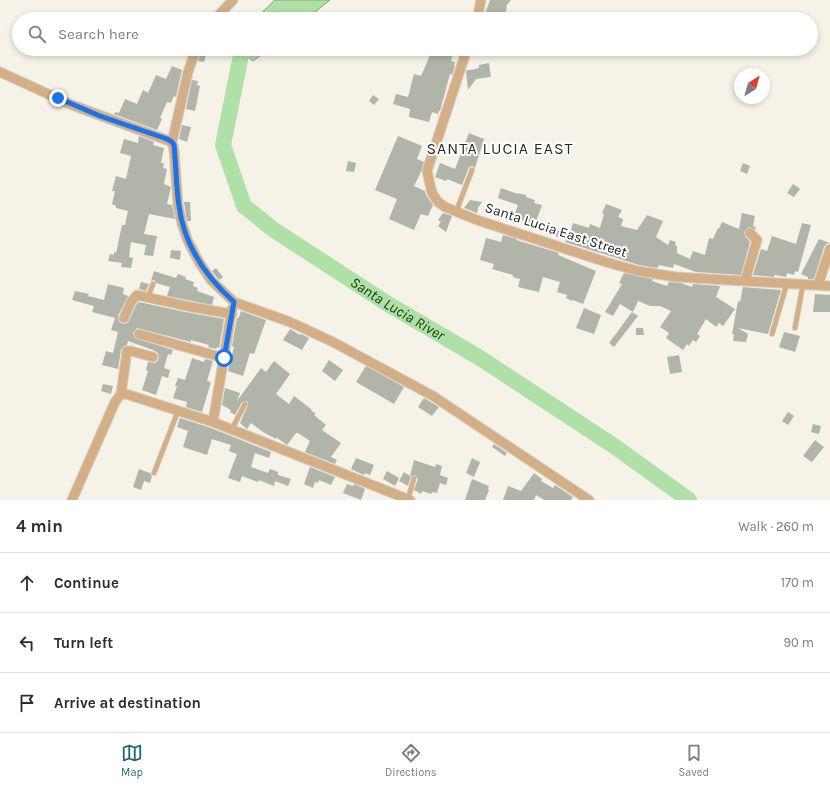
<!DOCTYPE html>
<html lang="en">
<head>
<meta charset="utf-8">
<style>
	body { margin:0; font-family:Karla,sans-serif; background:#f2f2f3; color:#2b2b33 }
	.compass { position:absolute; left:734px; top:68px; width:36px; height:36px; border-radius:50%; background:#fff; box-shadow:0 2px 6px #0003; rotate:37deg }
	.stop { position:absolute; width:12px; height:12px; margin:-9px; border:3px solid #1a73e8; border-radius:50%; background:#fff }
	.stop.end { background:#1a73e8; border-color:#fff; box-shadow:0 1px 4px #0008 }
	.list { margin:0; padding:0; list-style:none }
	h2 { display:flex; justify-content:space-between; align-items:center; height:52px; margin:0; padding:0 16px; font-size:17px }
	h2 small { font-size:13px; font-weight:400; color:#7c7c81 }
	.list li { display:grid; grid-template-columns:26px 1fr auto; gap:12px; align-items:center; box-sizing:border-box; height:60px; padding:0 16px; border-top:1px solid #e1e1e2 }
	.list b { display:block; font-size:15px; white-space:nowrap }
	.list em { font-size:13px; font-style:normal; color:#7c7c81 }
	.icon { flex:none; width:22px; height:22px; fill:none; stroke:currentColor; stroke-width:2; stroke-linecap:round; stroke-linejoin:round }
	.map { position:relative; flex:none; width:830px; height:500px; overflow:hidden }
	.search { position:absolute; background:#fff; box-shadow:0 2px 6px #0003; left:12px; right:12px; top:12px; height:44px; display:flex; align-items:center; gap:10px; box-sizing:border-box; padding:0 14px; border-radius:22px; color:#7c7c81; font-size:15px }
	.sheet { height:232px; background:#fff }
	nav { display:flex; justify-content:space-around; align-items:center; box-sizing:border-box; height:56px; border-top:1px solid #e1e1e2; background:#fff; font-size:11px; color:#7c7c81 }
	nav a { display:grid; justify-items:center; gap:2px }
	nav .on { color:#1f6875 }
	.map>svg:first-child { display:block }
	.water { fill:#afe0a6; stroke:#83a57b }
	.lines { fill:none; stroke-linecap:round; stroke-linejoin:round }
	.river { stroke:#afe0a6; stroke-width:16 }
	.building { fill:#b1b4a9 }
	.service-casing { stroke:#d2d0c6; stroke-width:6 }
	.minor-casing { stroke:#d2d0c6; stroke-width:11 }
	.service { stroke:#d4af86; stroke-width:4.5 }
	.minor { stroke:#d4af86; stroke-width:9 }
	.route { stroke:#1a73e8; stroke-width:5 }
	.labels { text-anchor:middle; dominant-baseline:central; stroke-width:4; stroke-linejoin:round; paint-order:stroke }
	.street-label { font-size:14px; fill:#1c1b17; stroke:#fff }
	.water-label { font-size:15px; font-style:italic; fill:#0d3d02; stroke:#fff }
	.quarter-label { font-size:16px; letter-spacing:1px; fill:#2c2921; stroke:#fff }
</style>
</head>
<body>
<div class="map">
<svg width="830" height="500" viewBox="0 0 830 500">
	<rect width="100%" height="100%" fill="#f5f2e7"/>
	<path class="water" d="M275,0H330L306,19H255Z
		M239,49H269L253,61Z"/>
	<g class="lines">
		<path class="river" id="s1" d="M246,49L241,55L223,145L244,206L274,230L388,304L480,358L614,446L689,500"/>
	</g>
	<path class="building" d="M490,0H511L506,6L507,7L504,19L495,17L494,19H483Z
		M202,49L207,51L204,62L198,61Z
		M436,50L453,53L451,61L455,62L454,66H455L452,75L450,74L440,111L439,110L438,114L432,112L429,122L409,117L410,109L393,104L396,94L408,97L414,74L421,76L431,53L435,54Z
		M489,63L491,77L476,79L468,90L466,72L467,70H471L479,68V65Z
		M172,66L182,70L176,97L174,96L171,103L167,102L160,118L162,119L157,130L114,114L115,112L119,113L125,99L137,104L143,90L148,93L156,75L166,79Z
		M192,80L198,81L197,85L200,86L195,111L186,109Z
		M373,95L379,99L374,105L369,101Z
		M182,125L191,127L187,142L179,139Z
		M469,133L484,139L475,168L472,166L469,167L462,185L447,179L446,181L435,177L440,163L455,169Z
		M139,136L154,142L153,145L164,148L161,163H164L163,168L167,169L164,184L171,187L167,204L172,205L175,219L149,214L144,234L157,236L153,256L144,255L146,245L131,242L129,257L133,258L131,268L121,267L122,263L108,261L110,254L114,255V252L116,253L122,225H125L128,211L116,208V206L112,204L115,191H112L116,176L126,179L131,156L120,153L124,139L138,143Z
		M398,136L422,146L417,159L424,162L421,172L414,186L425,191L426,195L433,205L428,216L421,214L414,230L389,219L397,199L375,190Z
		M348,161L356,163L354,172L346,171Z
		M743,163L750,166L747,174L740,171Z
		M793,184L800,189L794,197L787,193Z
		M501,188L518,194V193L526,195V197L535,200L534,203L542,205L535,224L513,218L518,205L498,198Z
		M470,200L482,202L478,208L477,213L464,208Z
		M184,202H190L191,221H187Z
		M606,204L622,210L618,217L623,219L621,226L637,230L647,215L663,221L656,237L668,245L670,240L676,242L675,245L677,246V253L690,259L693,251L705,255L709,238L713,239L718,228L719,229L722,222L739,229L742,213L755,216L753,226L756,227L755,230L749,227L744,232L746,237L750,242L741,275L696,272L674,264L673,268L659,265L657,268L639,265L565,242L566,240L552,235L553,229L570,234L573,223L589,228L590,224L600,228L604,214L602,213Z
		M443,213L452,216L446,232L438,226L441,222L438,220Z
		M802,223L811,225L798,272L795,271L794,275L787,273L786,277L774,275V277L753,275L761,249L767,251L772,236L796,244Z
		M503,235L517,239L516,240L559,253L558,255L596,271L583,304L573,300L572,301L566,298L567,295L557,292L560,282L543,277L539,292L518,287L520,279L513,277V275L492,269L494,264L480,260L486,238L501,242Z
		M819,239L830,243L826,244L824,247L814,279H808V277L801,274Z
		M171,250L181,251L180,260L170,258Z
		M216,268L223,277L219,280L212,271Z
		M154,271L176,278L178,274L186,277L185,279L194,282L193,286L198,288L197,291L214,297L212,305L167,296L170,287L156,283L154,280L151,281Z
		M624,273L653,279L652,281L667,286L669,282L681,283L692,287L693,284L720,286L716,297L735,309L723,326L719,323L716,327L706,319L697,334L700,336L696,342L693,340L689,346L687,344L683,350L666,338L669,333L660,327L671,311L660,306H650L638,301L633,312L620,304L613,316L605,312L622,284L619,283Z
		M141,282L149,284L146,291L139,289Z
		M108,284L124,288L123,294L128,296L118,316L119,321L122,324L127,323L129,321L136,305L139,302L190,313L224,319L219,348L217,347L216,349L208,347L209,345L191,340V342L137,328L133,333L135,338L173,350L171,355L168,354L164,368L170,370L168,378L162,376L156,395L142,390L148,371L146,370L148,362L154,363L157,362L159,358L158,353L153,350L128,341L127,345L124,346L121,350L118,369L102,365L106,351L113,353L118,332L111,330L115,318L92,312L94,306L72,300L75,291L89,294L88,296L104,300Z
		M743,287L781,290L768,334L738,328L748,334L746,342L733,341L734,334H732L738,301L740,302Z
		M815,294L830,295V312H813Z
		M584,308L601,315L594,334L576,328Z
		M241,311L266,320L254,354L250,353L243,376L228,371L234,347L232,346L237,318L239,317Z
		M632,312L638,316L614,347L609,343Z
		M636,328H643L644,335H636Z
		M290,329L300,335L301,334L309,338L302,350L283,340Z
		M784,332L800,336L795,352L779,347Z
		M679,355L682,372L670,374L667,357Z
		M192,358L204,362L205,359L213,361L207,381L211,382L202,412L186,407L187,402L173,398L177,386H175L178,378L185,380Z
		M329,360L343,370L335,381L322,371Z
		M274,361L290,374L276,394L289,404L294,396L311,409V410L316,414L314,415L326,425L322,430L341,443L331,457L337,460L335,464L305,452L310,441L298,433H296L287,445L276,437V439L263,432L251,423L247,429L240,423L248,405V402L246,401L242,402L235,415L230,412L231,410L222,405L225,388L240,393L237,401L261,368L266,372Z
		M366,366L404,387L394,404L356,382Z
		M103,384L113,386L111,394L101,391Z
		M424,398L439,407L432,416L418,407Z
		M788,412L794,416L788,425L782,421Z
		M180,418L211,428L271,452L269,458L255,453L251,467L268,473L270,469L278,472V475L291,479L288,486L275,481L274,486L259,480L258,482L242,476L240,482L228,478L237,454L229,451L231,445L212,439L207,455L183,447L188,431L177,427Z
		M813,424L821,426L819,434L811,432Z
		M815,440L824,447L812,462L803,456Z
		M494,444L507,453L505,456L492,447Z
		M356,458L374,465L370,475L365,473L364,475L351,469Z
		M472,458L480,462L474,477L466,473Z
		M414,460L435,467L436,464L442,466L440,475L448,478L446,485L440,483L437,493L432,492L431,494L422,491L421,494L414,490L418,479L415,475L411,476L408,486L399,481L404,472L410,476Z
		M310,467L335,477L331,485L319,480L318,483L315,482L313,488L304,484Z
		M139,469L150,473L152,476L150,483L144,481L141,490L133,487Z
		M387,471L399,478L395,486L383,479Z
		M534,473L542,479L541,481L553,488L555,485L573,497L571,500H544L536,495L534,500H503L508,486L521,491Z
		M472,479L489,486L488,489L489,490L485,500H465Z
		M347,484L353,486L354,484L365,489L361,500L343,493Z"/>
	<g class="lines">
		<g class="service-casing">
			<path id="service" d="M456,212L472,170
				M148,297L153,284
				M795,328L803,284
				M772,334L787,283
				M232,429L245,404
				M154,473L178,411
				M408,499L414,478"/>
		</g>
		<g class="minor-casing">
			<path id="minor" d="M215,19L233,0
				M477,19L481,0
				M467,49L427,171L432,193L438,202L445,207L477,220L606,262L638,271L676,277L830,286
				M0,72L72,105L172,142L174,150L178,205L182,224L188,241L199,262L211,280L234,302L290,322L333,342L433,396L589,500
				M172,142L188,72L196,49
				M745,281L757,240L750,233
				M818,285L830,249
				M124,318L131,302L137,295L191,307L232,314
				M139,334L224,358
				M121,394L127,351H131L153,357
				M213,422L232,309
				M72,500L115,402L121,394H126L213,422L410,500"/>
		</g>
		<use href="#service" class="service"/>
		<use href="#minor" class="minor"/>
	</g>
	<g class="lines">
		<path class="route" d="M58,98L100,116L167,139L172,142L174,145C176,165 176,186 179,206C184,245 205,276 234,302L224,358"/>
	</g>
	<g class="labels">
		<g class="street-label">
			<text transform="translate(556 230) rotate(18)">Santa Lucia East Street</text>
		</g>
		<g class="water-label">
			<text stroke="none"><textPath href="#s1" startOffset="349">Santa Lucia River</textPath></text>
		</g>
		<g class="quarter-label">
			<text x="500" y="148">SANTA LUCIA EAST</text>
		</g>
	</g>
</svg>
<svg class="compass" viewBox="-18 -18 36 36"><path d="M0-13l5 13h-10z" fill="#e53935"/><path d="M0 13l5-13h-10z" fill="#7c7c81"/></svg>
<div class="stop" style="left:224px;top:358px"></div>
<div class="stop end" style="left:58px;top:98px"></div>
<div class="search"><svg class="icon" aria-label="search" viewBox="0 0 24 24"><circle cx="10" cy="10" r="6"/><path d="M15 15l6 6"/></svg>Search here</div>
</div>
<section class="sheet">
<h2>4 min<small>Walk · 260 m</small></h2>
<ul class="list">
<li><svg class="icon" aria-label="ahead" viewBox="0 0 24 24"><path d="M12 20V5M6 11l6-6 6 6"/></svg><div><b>Continue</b></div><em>170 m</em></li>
<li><svg class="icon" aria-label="left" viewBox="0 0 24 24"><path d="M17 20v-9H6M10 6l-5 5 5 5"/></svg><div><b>Turn left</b></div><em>90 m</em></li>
<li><svg class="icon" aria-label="arrive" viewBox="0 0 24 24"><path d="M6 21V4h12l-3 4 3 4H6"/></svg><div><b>Arrive at destination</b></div></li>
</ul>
</section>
<nav>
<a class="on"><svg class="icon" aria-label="map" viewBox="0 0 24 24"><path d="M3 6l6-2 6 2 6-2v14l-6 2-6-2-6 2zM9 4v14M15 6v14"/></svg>Map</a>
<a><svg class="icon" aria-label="directions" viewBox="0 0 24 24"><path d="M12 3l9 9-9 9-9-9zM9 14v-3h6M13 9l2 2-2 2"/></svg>Directions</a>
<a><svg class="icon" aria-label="saved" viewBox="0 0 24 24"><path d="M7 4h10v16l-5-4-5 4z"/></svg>Saved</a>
</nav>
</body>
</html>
